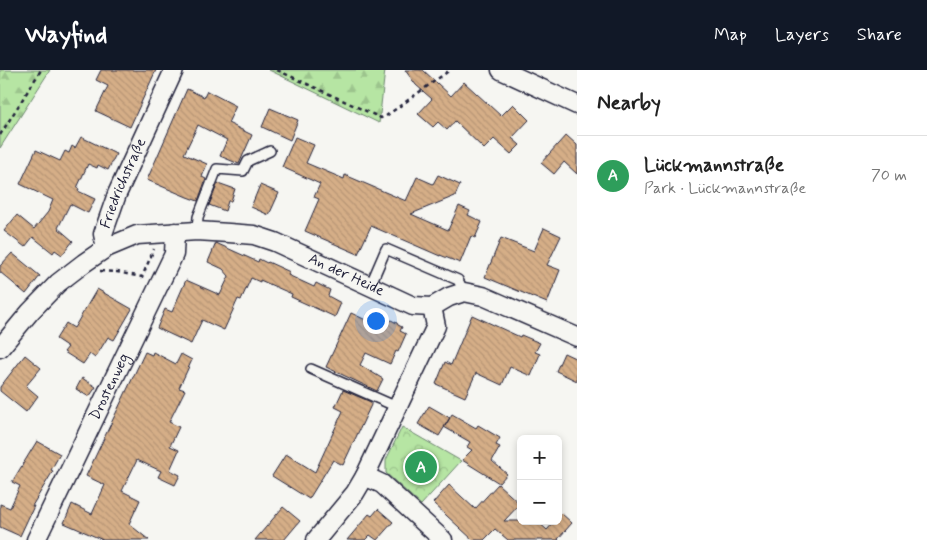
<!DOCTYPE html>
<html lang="en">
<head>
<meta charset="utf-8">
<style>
	body { margin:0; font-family:Mynerve,sans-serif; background:#f2f2f2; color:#222 }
	.controls { position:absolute; right:15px; bottom:15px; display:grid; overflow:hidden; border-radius:8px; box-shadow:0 2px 8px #0003 }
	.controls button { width:45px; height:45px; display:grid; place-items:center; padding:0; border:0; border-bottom:1px solid #e0e0e0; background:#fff; color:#222; font:25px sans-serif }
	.you { position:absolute; left:375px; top:250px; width:18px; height:18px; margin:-12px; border:4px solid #fff; border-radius:50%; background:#1a73e8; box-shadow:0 0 0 8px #1a73e833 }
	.badge { display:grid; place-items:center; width:32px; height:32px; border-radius:50%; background:#111827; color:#fff; font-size:16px; font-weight:700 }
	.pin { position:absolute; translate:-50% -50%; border:2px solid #fff; box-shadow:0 1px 5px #0006 }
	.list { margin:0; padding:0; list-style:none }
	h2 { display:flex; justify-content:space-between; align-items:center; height:65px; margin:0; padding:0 20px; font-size:21px }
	h2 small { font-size:16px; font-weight:400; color:#767676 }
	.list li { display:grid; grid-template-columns:32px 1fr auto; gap:15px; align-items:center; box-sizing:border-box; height:80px; padding:0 20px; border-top:1px solid #e0e0e0 }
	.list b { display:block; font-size:19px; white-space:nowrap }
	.list p { margin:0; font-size:16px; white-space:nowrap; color:#767676 }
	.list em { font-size:16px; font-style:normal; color:#767676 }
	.map { position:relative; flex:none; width:577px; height:470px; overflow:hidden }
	header { display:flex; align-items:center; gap:30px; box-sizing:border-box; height:70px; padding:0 25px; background:#111827; color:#fff }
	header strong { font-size:24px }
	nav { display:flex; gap:28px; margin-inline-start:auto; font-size:18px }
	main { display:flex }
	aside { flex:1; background:#fff }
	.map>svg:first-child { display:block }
	.forest { fill:url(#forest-firs); stroke:#6c846f }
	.park { fill:url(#park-crowns); stroke:#6c846f }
	.building { fill:url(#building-back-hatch); stroke:#22223b }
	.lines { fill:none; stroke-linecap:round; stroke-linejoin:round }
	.service-casing { stroke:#22223b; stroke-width:12 }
	.minor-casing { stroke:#22223b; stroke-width:21 }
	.path { stroke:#22223b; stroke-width:2.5; stroke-dasharray:4 4; stroke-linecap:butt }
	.service { stroke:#f6f6f2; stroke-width:9 }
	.minor { stroke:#f6f6f2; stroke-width:18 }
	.labels { text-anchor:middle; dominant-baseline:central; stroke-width:4; stroke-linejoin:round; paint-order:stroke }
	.street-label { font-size:15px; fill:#22223b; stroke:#f6f6f2 }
</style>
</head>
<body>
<header>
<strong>Wayfind</strong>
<nav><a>Map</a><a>Layers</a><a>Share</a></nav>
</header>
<main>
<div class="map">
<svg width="577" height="470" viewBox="0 0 577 470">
	<defs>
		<pattern id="forest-firs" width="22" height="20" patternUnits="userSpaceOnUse" patternTransform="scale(1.25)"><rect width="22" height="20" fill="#b6e5a3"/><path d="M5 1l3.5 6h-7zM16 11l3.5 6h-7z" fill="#9cc48d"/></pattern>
		<pattern id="park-crowns" width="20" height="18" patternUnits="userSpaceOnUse" patternTransform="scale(1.25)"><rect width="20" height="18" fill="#b6e5a3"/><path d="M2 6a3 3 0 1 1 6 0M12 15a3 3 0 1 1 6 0" fill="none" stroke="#9cc48d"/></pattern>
		<pattern id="building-back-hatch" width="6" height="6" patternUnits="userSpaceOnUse" patternTransform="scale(1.25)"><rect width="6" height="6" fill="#d5ae87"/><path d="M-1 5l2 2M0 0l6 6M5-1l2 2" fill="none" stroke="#b79575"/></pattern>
	</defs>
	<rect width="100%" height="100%" fill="#f6f6f2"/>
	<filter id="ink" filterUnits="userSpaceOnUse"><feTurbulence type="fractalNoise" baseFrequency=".02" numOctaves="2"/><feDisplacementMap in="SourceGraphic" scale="10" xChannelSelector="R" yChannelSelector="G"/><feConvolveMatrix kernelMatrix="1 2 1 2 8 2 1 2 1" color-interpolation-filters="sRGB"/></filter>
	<g filter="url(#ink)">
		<path class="forest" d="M0,0H50L0,78Z
			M269,0H385L379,53Z"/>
		<path class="park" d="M402,357L461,391L421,435L386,403V390Z"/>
		<path class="building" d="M101,0H156L130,57L96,41L108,16L96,10Z
			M405,0H423L451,26L464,12L501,46L513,34L529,50L512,68L520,75L511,84L494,69L484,79L455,51L447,60L438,52L433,57L418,44L432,29L416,15Z
			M187,19L204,27L207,21L236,36L228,53L252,65L239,94L220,86L227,70L198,55L184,84L207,94L202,107L206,109L198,131L187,127L147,110Z
			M270,38L298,50L290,70L262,57Z
			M566,65L577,75V104L564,92L554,104L541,93Z
			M81,67L116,84L108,100L98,95L97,98L88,94L77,118L79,119L78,121L95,129L88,143L70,134L58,158L73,171L62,185L55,180L53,183L33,167L25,177L4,161L17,145L34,159L48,142L53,130L20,114L36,80L60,91L65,81L69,83L72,76L75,78Z
			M295,67L314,75L306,93L344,109L345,105L406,131L417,107L433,114L438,105L460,115L455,126L411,144L448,160L459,136L470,141L468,145L482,152L475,168L471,166L460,193L440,185V186L371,156L358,184L305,161L319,129L314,127L320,114L282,97Z
			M218,113L235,119L231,131H228L225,141L209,135Z
			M260,115L279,123L269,145L251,137Z
			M544,158L561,166L547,195L560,200L547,233L485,207L501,168L534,181Z
			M216,173L258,192L259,189L267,193L268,192L290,202L288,205L314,217L316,213L330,220L328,226L341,233L335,247L291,227L292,224L260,210V212L251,208L241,230L238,229L224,260L202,250L191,274L157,258L165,239L172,242L186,210L220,225L229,206L223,199L208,192Z
			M12,183L40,206L26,224L0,202V196Z
			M97,219L132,239L114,270L108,267L95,288L90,284L83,294L64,282L68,277L56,269L66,253L74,258Z
			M351,243L366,250L368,244L373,246L375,245L385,250L386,249L389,251L391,250L397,253L398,255L402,257L400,261L406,264L398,282L396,281L390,294L366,283L360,295L383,309L377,321L326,297Z
			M472,245L520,267L521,265L540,273L535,282L540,284L531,306L510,297L502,315L476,303L465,327L436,314L445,292L451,295Z
			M145,282L152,285L153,282L176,294L181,284L192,290L179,318L185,320L169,352L179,357L170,376L179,380L170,400L180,405L175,415L158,407L161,401L137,390L122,421L140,430L129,454L149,470H103L64,453L72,434L92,444L105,415L86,406Z
			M564,283L577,289V311L556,301Z
			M25,285L41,298L26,316L38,326L26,342L0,321V317Z
			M82,308L96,317L89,327L76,319Z
			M343,320L371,332V335L343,395L333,390L309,429L272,406L286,384L315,402L343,341L335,337Z
			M429,336L450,348L439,366L418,354Z
			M452,344L476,358L478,355L500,368L496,375L500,377L492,391L507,404L499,413L462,390L472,380L467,377L470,372L444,357Z
			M37,371L60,384L51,400L53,401L32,436H34L20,466L0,457V434L10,438L20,416L12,412Z
			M498,414L520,434L504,451H537L547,460L555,451H558V447L561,443L572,453L558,469L559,470H508L495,459L484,470H473L433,433L449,415L475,439Z
			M283,437L300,451L284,470H255Z
			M378,439L393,452L377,470L370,465L365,470H347L369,444L372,446Z"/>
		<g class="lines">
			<g class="service-casing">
				<path id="service" d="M197,161L198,147L217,99L243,101L248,91L270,81
					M370,216L386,179L458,210L464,222
					M311,299L397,337"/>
			</g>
			<g class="minor-casing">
				<g id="minor">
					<path d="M501,0L577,35"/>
					<path id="s1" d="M106,178L103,164L117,124L174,0"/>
					<path id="s2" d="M0,278L30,242L58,213L84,193L106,178L137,165L197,161L229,163L254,165L275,172L413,236L432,237L449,227L464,222L483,226L577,267"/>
					<path d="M365,406L382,414L443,470"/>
					<path id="s3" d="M36,470L174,184L175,162"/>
					<path d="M316,470L355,423L365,406L436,256L432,237"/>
				</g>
			</g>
			<path class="path" d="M277,0L381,48L386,46L450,0
				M0,65L41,0
				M100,201L117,202L142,207L154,179"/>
			<use href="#service" class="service"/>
			<use href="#minor" class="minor"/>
		</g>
	</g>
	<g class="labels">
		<g class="street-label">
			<text stroke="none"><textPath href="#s1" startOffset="69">Friedrichstraße</textPath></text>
			<text stroke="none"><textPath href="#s2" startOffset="398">An der Heide</textPath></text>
			<text stroke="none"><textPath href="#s3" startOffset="170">Drostenweg</textPath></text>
		</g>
	</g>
</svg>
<div class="controls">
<button>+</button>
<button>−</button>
</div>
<div class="you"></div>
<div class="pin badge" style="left:421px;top:397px;background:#2e9e5b">A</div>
</div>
<aside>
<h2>Nearby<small></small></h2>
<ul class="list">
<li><span class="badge" style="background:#2e9e5b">A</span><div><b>Lückmannstraße</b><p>Park · Lückmannstraße</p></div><em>70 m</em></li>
</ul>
</aside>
</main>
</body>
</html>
